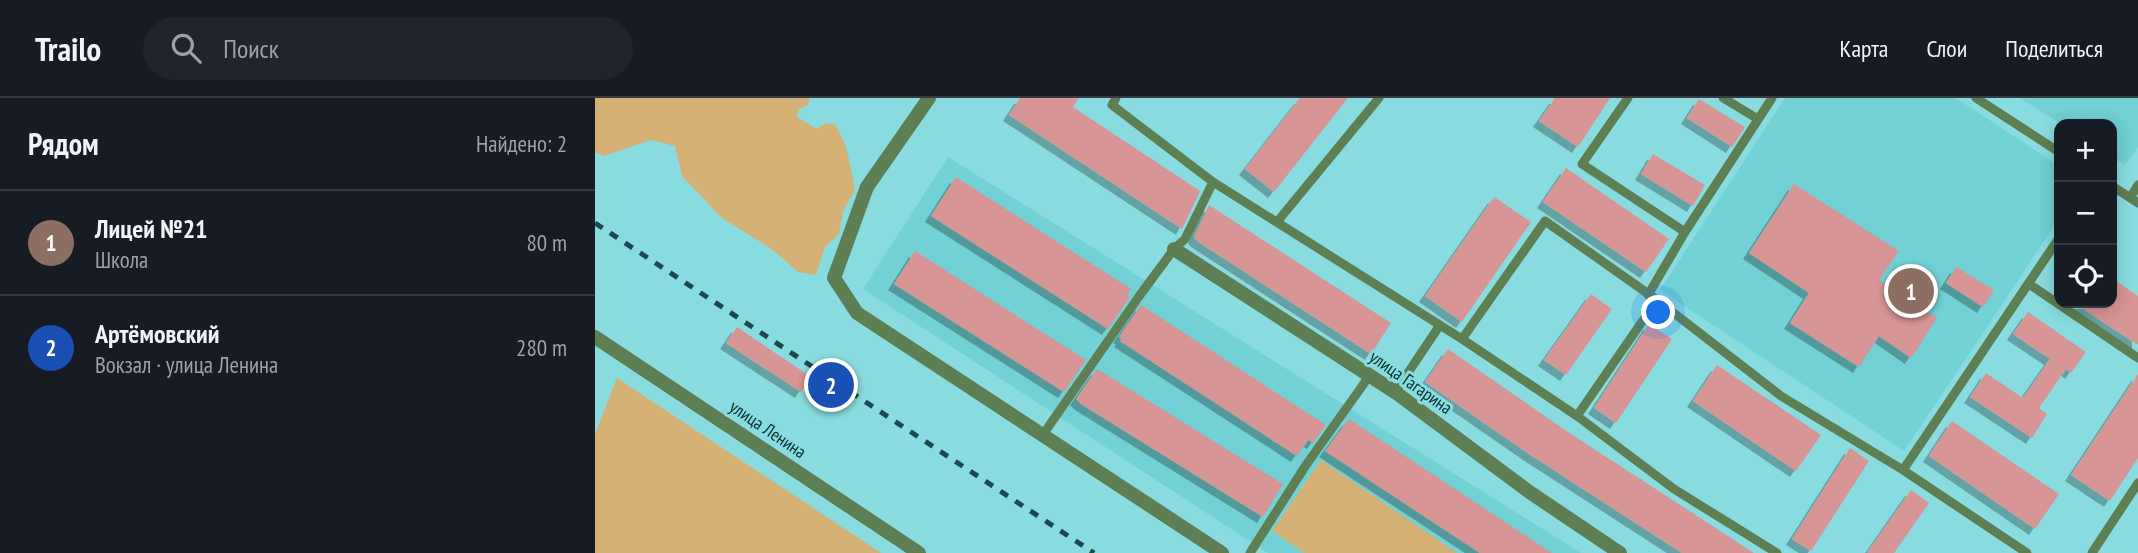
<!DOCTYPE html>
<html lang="ru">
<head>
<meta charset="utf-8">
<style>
	body { margin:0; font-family:"PT Sans Narrow",sans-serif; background:#20242c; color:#f1f3f6 }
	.controls { position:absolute; right:21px; top:21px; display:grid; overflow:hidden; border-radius:14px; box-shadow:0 4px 18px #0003 }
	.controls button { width:63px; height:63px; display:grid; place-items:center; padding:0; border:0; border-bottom:2px solid #363941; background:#171b24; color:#f1f3f6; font:35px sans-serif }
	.you { position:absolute; left:1064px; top:215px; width:24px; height:24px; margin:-18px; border:5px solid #fff; border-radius:50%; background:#1a73e8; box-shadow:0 0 0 10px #1a73e833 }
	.badge { display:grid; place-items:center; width:46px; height:46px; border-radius:50%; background:#ce3d4d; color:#fff; font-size:23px; font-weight:700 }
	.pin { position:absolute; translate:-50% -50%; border:4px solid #fff; box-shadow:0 2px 7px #0006 }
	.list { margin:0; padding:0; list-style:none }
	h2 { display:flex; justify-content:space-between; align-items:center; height:91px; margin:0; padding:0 28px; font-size:30px }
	h2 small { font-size:23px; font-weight:400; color:#9ea1a6 }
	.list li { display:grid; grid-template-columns:46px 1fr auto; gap:21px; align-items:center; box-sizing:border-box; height:105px; padding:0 28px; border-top:2px solid #363941 }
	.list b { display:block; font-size:26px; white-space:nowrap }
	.list p { margin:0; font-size:23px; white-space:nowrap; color:#9ea1a6 }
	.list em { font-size:23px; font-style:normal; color:#9ea1a6 }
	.icon { flex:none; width:38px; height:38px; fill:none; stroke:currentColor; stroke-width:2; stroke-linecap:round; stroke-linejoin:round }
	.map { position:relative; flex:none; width:1543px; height:455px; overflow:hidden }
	header { display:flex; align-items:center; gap:42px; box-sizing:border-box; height:98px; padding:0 35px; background:#171b24; border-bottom:2px solid #363941 }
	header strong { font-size:33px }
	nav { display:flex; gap:38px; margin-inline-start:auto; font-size:24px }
	.search { width:490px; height:63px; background:#20242c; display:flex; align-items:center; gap:18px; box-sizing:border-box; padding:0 24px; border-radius:38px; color:#9ea1a6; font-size:26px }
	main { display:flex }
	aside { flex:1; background:#171b24 }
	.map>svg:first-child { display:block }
	.built { fill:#71d1d5 }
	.green { fill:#d5b074 }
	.building { fill:#d89595; filter:url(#shadow) }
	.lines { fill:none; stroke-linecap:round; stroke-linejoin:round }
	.service { stroke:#5e7f54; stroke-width:9 }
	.minor { stroke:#5e7f54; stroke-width:14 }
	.tertiary { stroke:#5e7f54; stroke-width:14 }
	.rail { stroke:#1d494c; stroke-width:5; stroke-dasharray:9 9; stroke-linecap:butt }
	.labels { text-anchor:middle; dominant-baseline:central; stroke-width:6; stroke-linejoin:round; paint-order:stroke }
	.street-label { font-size:18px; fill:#082d2f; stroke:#88dcdf }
</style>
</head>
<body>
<header>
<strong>Trailo</strong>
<div class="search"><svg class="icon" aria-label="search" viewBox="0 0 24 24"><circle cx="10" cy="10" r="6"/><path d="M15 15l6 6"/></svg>Поиск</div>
<nav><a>Карта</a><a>Слои</a><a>Поделиться</a></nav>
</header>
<main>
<aside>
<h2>Рядом<small>Найдено: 2</small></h2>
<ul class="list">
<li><span class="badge" style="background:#8d6e63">1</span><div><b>Лицей №21</b><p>Школа</p></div><em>80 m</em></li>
<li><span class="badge" style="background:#1a4fb4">2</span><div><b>Артёмовский</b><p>Вокзал · улица Ленина</p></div><em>280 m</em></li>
</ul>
</aside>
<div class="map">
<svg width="1543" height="455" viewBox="0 0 1543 455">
	<defs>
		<filter id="shadow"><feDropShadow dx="-6" dy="6" stdDeviation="0" flood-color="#0004"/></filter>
	</defs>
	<rect width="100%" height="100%" fill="#88dcdf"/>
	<path class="built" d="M1190,0H1361L1464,68V121L1309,353L1065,192Z
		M1425,0H1543V49L1530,67L1517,59V26H1466Z
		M353,59L986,455H673L268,191Z"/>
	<path class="green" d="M0,0H215L213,7L204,11L202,19L222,31L231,25L239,26C254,46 255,68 260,92L248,113L244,136L230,149L221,177L203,174L178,152L127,120L87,78L80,48L56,42L9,58L0,54Z
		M22,280L286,455H0V336Z
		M726,362L862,455H709L677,433Z"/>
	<path class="building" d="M425,0H484L478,9L605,93L587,131L414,17Z
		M705,0H753L679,94L650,71Z
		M960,0H1015L983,49L944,23Z
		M1104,1L1150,29L1137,49L1092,20Z
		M1058,56L1110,87L1098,108L1046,76Z
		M971,70L1074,141L1051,174L948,104Z
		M361,79L536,191L532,197L535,199L513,231L336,118Z
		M1199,86L1304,153L1284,182L1342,220L1316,260L1284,238L1264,269L1195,225L1214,195L1154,155Z
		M899,99L936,124L867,224L830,198Z
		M614,107L796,225L776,256L602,143L599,139Z
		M320,153L491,262L469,294L299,186Z
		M1361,169L1399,192L1388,209L1351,185Z
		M1517,180L1543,198V247L1479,205H1517Z
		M996,196L1017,211L971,277L949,262Z
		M546,207L731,327L718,345L713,342L702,358L525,243L527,241L524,239Z
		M1433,214L1491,254L1476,275L1471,271L1444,310L1452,316L1437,340L1375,299L1391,275L1428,300L1455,261L1418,236Z
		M1054,226L1077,241L1021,325L999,310Z
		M142,229L216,279L206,294L131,245Z
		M853,251L970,332L1159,455H1087L934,356L830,284Z
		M1122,267L1226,337L1201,373L1098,303Z
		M502,271L688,386L668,419L486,306L481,301Z
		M1543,276V360L1515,403L1476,377Z
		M754,321L957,455H885L730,353Z
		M1357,323L1464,396L1440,431L1334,358Z
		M1255,350L1274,363L1216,453L1197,441Z
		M1316,392L1334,405L1299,455H1272Z"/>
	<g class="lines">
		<path class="service" d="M521,0L517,7L618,84L867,241L982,318L1079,391L1182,455
			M1033,0L987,66L1090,134
			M1128,0L1163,21
			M1381,0L1464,54
			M1517,88L1543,105
			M1535,100L1543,87
			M682,124L784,0
			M1434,186L1543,260
			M1053,197L1090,134L1177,0
			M867,241L950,123L1062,202L1186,298L1308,372L1432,455
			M800,294L845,227
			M982,318L1062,202
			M447,338L545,197L579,151L590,141L618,84
			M1308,372L1464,140
			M655,455L711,367L775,277
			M1497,455L1543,385"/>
		<path class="minor" d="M334,0L272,89L239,180L262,215L627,455
			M579,151L800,294L933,393L1025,455"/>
		<path class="tertiary" d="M0,239L324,455"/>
		<path class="rail" d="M0,125L499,455"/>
	</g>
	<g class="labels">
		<g class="street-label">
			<text transform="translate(816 284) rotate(35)">улица Гагарина</text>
			<text transform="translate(173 331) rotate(34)">улица Ленина</text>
		</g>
	</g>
</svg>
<div class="controls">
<button>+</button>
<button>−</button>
<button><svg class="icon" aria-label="locate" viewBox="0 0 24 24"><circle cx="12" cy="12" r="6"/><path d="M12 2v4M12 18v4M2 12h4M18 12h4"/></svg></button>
</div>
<div class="you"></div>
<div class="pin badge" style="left:1316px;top:193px;background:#8d6e63">1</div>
<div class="pin badge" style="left:236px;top:287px;background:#1a4fb4">2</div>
</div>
</main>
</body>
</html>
